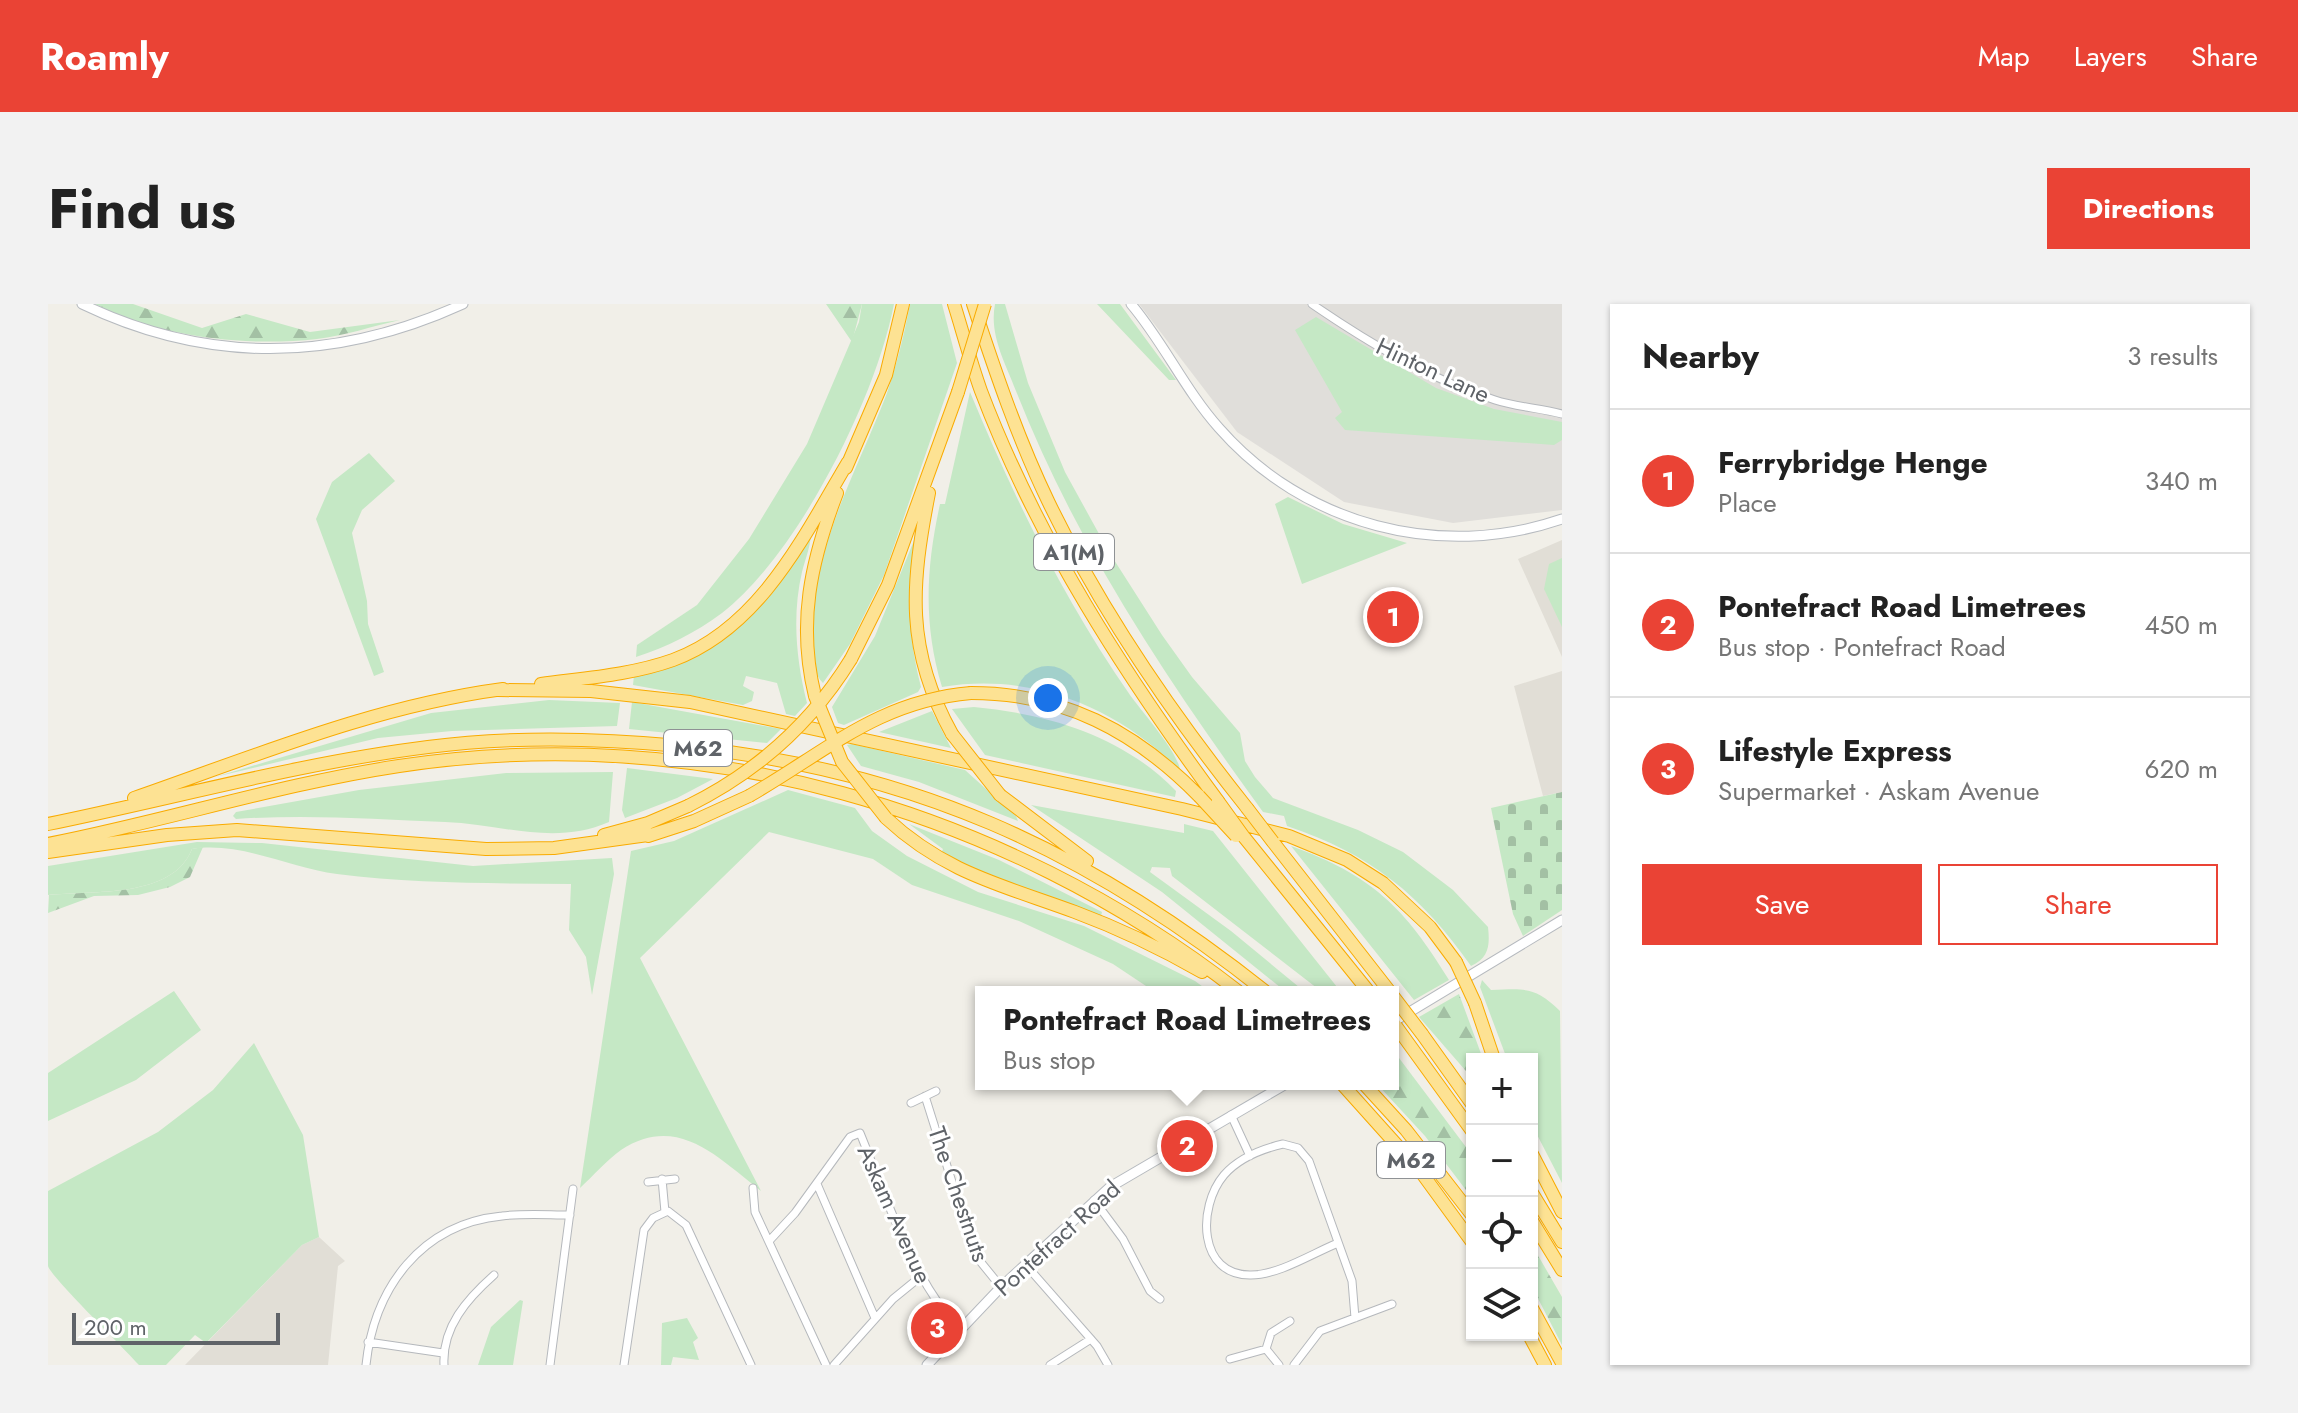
<!DOCTYPE html>
<html lang="en">
<head>
<meta charset="utf-8">
<style>
	body { margin:0; font-family:Jost,sans-serif; background:#f2f2f2; color:#222 }
	.controls { position:absolute; right:24px; bottom:24px; display:grid; overflow:hidden; border-radius:0px; box-shadow:0 2px 6px #0004 }
	.controls button { width:72px; height:72px; display:grid; place-items:center; padding:0; border:0; border-bottom:2px solid #e0e0e0; background:#fff; color:#222; font:40px sans-serif }
	.scale { position:absolute; left:24px; bottom:20px; width:208px; box-sizing:border-box; padding-left:8px; border:4px solid #5f6368; border-top:0; font-size:22px; line-height:28px; white-space:nowrap; color:#5f6368; -webkit-text-stroke:6px #fff; paint-order:stroke }
	.you { position:absolute; left:1000px; top:394px; width:28px; height:28px; margin:-20px; border:6px solid #fff; border-radius:50%; background:#1a73e8; box-shadow:0 0 0 12px #1a73e833 }
	.badge { display:grid; place-items:center; width:52px; height:52px; border-radius:50%; background:#ea4335; color:#fff; font-size:26px; font-weight:700 }
	.pin { position:absolute; translate:-50% -50%; border:4px solid #fff; box-shadow:0 2px 8px #0006 }
	.popup { position:absolute; left:927px; top:682px; width:424px; height:104px; box-sizing:border-box; display:grid; place-content:center; border-radius:0px; background:#fff; filter:drop-shadow(0 2px 6px #0005); font-size:26px; white-space:nowrap; color:#767676 }
	.popup b { font-size:30px; color:#222 }
	.popup::after { content:''; position:absolute; left:50%; top:100%; margin-left:-16px; border:16px solid transparent; border-top-color:#fff }
	.list { margin:0; padding:0; list-style:none }
	h2 { display:flex; justify-content:space-between; align-items:center; height:104px; margin:0; padding:0 32px; font-size:34px }
	h2 small { font-size:26px; font-weight:400; color:#767676 }
	.list li { display:grid; grid-template-columns:52px 1fr auto; gap:24px; align-items:center; box-sizing:border-box; height:144px; padding:0 32px; border-top:2px solid #e0e0e0 }
	.list b { display:block; font-size:30px; white-space:nowrap }
	.list p { margin:0; font-size:26px; white-space:nowrap; color:#767676 }
	.list em { font-size:26px; font-style:normal; color:#767676 }
	.actions { display:flex; gap:16px; padding:24px 32px }
	.actions a { flex:1; padding:18px 0; border:2px solid #ea4335; border-radius:0px; text-align:center; font-size:28px; color:#ea4335 }
	.actions .main { background:#ea4335; color:#fff }
	.icon { flex:none; width:44px; height:44px; fill:none; stroke:currentColor; stroke-width:2; stroke-linecap:round; stroke-linejoin:round }
	.map { position:relative; flex:none; width:1514px; height:1061px; overflow:hidden; border-radius:0px }
	header { display:flex; align-items:center; gap:48px; box-sizing:border-box; height:112px; padding:0 40px; background:#ea4335; color:#fff }
	header strong { font-size:38px }
	nav { display:flex; gap:44px; margin-inline-start:auto; font-size:28px }
	.intro { display:flex; align-items:center; justify-content:space-between; box-sizing:border-box; height:192px; padding:0 48px }
	h1 { margin:0; font-size:56px }
	.button { padding:20px 36px; border-radius:0px; background:#ea4335; color:#fff; font-size:28px; font-weight:700 }
	main { display:flex; gap:48px; padding:0 48px }
	aside { flex:1; background:#fff; border-radius:0px; box-shadow:0 2px 6px #0004 }
	.map>svg:first-child { display:block }
	.industrial { fill:#e0deda }
	.education { fill:#e1ded6 }
	.green { fill:#c5e8c5 }
	.forest { fill:url(#forest-firs) }
	.cemetery { fill:url(#cemetery-stones) }
	.lines { fill:none; stroke-linecap:round; stroke-linejoin:round }
	.street-casing { stroke:#b5b8bc; stroke-width:9 }
	.secondary-casing { stroke:#b6babf; stroke-width:11 }
	.highway-casing { stroke:#f9ab00; stroke-width:14 }
	.street { stroke:#fff; stroke-width:7 }
	.secondary { stroke:#fff; stroke-width:9 }
	.highway { stroke:#fde293; stroke-width:12 }
	.highway-bridge-casing { stroke:#f9ab00; stroke-width:14; stroke-linecap:butt }
	.highway-bridge { stroke:#fde293; stroke-width:12 }
	.labels { text-anchor:middle; dominant-baseline:central; stroke-width:6; stroke-linejoin:round; paint-order:stroke }
	.shield { fill:#fff; stroke:#8f9295; stroke-width:2 }
	.shield-label { font-size:22px; font-weight:bold; fill:#5f6368 }
	.street-label { font-size:24px; fill:#5f6368; stroke:#fff }
</style>
</head>
<body>
<header>
<strong>Roamly</strong>
<nav><a>Map</a><a>Layers</a><a>Share</a></nav>
</header>
<div class="intro"><h1>Find us</h1><a class="button">Directions</a></div>
<main>
<div class="map">
<svg width="1514" height="1061" viewBox="0 0 1514 1061">
	<defs>
		<pattern id="forest-firs" width="22" height="20" patternUnits="userSpaceOnUse" patternTransform="scale(2)"><rect width="22" height="20" fill="#c5e8c5"/><path d="M5 1l3.5 6h-7zM16 11l3.5 6h-7z" fill="#a3c0a4"/></pattern>
		<pattern id="cemetery-stones" width="16" height="16" patternUnits="userSpaceOnUse" patternTransform="scale(2)"><rect width="16" height="16" fill="#c5e8c5"/><path d="M2 7V4a2 2 0 0 1 4 0v3zM10 15v-3a2 2 0 0 1 4 0v3z" fill="#a3c0a4"/></pattern>
	</defs>
	<rect width="100%" height="100%" fill="#f1efe8"/>
	<path class="industrial" d="M1091,0H1514V206L1405,219L1296,198L1189,128Z"/>
	<path class="education" d="M1514,236V353L1470,255Z
		M1514,367V488L1495,492L1466,382Z
		M271,933L297,957L290,962L280,1061H137L254,941Z"/>
	<path class="green" d="M814,0H846C828,94 750,250 674,309C647,329 619,343 588,353L589,341L649,301L701,235L759,140L811,18Z
		M862,0H894L909,59L836,271L802,340L775,379C766,371 767,357 766,345C758,253 807,173 839,89C849,60 856,31 862,0Z
		M947,0H957L980,79L1017,168L1061,248L1114,331L1144,373L1192,429L1197,457L1207,473L1225,494L1310,526L1355,548L1405,586L1440,623C1442,641 1441,654 1423,662C1373,591 1323,550 1239,522L1236,512L1215,508C1119,376 1028,240 968,87C957,58 941,31 947,0Z
		M1049,0H1072L1128,76H1121Z
		M1268,13L1388,84L1446,105L1514,118V136L1506,141L1297,126L1287,114L1294,108L1247,26Z
		M922,88C966,194 1016,296 1082,391C1094,408 1130,448 1132,466C1068,403 984,368 894,383C875,320 878,264 892,200H897Z
		M321,149L347,177L314,206L304,229L319,297L320,320L336,368L326,372L268,215L284,178Z
		M1240,193L1295,220L1359,239L1254,280L1227,200Z
		M763,231C762,244 757,256 754,268C744,311 748,356 759,399L747,412L738,410L729,379L698,372L695,382L706,388L704,397L695,401L585,381L586,371L652,348Z
		M867,234C858,286 860,332 873,383L870,388L796,421L790,419L784,403L827,332Z
		M1514,254V323L1496,285L1501,260Z
		M501,396L572,399L569,422L404,427L330,434L167,473L383,409Z
		M584,398L733,425L719,439L581,425Z
		M926,403C1001,410 1075,432 1128,487L1127,493L937,451L904,405Z
		M884,407L903,444L831,428Z
		M804,440L917,466L968,512L970,517L871,478L813,462L799,441Z
		M579,464L665,475L629,494L577,514L574,506Z
		M565,468L561,518C507,542 452,520 397,518C327,515 258,510 188,515L185,512L188,508L311,486L458,469Z
		M740,486L807,504L824,527L859,552L930,588L1036,622L1147,677L1162,688H1107L1065,660L971,617L864,581L825,555L721,528L592,654L713,887C670,854 630,809 573,846C559,856 545,872 532,884L583,547L626,537Z
		M983,501L1136,529V520L1165,527L1293,688H1274L1124,572L1122,564L1104,563L1102,568L1183,627L1257,688H1238L1114,588Z
		M861,520L951,556L1054,608L1053,612L961,580L893,550L895,545Z
		M149,538L214,539L425,562L564,554L566,570L544,691L538,653L521,626L523,580C445,579 366,580 289,570C242,564 192,537 144,545C124,595 46,586 0,591V562Z
		M1243,542C1324,571 1357,604 1401,676L1366,696Z
		M1434,676L1443,686C1477,685 1487,682 1512,707L1514,879L1484,821V755H1459L1432,683Z
		M126,687L153,726L88,776L0,817V769Z
		M206,739L255,831L271,933L254,941L158,1039L147,1031L118,1061H91C78,1046 2,972 0,962C0,938 0,911 0,887L110,828L165,786Z
		M472,996L475,997L465,1061H430L443,1023Z
		M639,1014L650,1034L645,1038L651,1056L625,1053L623,1061H613L614,1019Z"/>
	<path class="forest" d="M47,0H85L154,24L198,10L262,28L352,16C325,22 296,32 269,35C197,43 111,33 47,0Z
		M778,0H814L804,38Z
		M155,543L142,573L122,583L90,591L46,592L0,609L1,591C46,586 124,595 144,545Z
		M1411,690L1435,755H1424V774L1371,713Z
		M1345,746L1424,851V894L1377,832L1329,780H1345Z
		M1484,941L1514,993V1041L1484,983Z"/>
	<path class="cemetery" d="M1514,488V606L1475,632L1465,610L1443,504Z"/>
	<g class="lines">
		<g class="street-casing">
			<path id="street" d="M1264,0C1321,39 1381,75 1447,96C1468,103 1492,104 1514,110
				M877,792L927,951L953,983
				M863,799L888,787
				M1183,811L1202,852
				M614,875L617,908
				M600,878L627,875
				M769,880L827,1014
				M705,884L707,908L778,1061
				M1046,896L1075,935L1102,987L1112,995
				M722,936L747,909L802,833L812,829C840,897 862,971 912,1027
				M1290,939C1265,949 1231,971 1203,971C1150,972 1149,903 1176,871C1190,855 1214,845 1235,840L1250,844L1261,857L1304,977L1307,1014
				M977,960L1049,1042L1060,1061
				M320,1038L395,1049
				M1218,1045L1223,1029L1242,1017
				M1182,1055L1218,1045L1231,1061
				M318,1061C326,984 373,920 454,912C476,909 500,911 522,911
				M396,1061C394,1023 419,995 446,971
				M502,1061L525,885
				M576,1061L596,926L605,914L620,907L638,921L703,1061
				M786,1061L845,995L872,973
				M1002,1061L1043,1035
				M1246,1061L1272,1027L1344,1000"/>
		</g>
		<g class="secondary-casing">
			<path id="secondary" d="M34,0C161,61 288,58 415,0
				M1083,0C1116,39 1137,86 1171,124C1256,221 1392,257 1514,215
				M1345,718L1514,616
				M879,1061L953,983L1062,883L1238,780"/>
		</g>
		<g class="highway-casing">
			<path id="highway" d="M906,0C915,29 923,59 933,87C989,235 1077,371 1170,497
				M925,0C947,67 970,135 1001,199C1053,307 1124,410 1199,504
				M798,164L838,71L855,0
				M881,189C863,281 857,345 904,430
				M803,355L840,281L910,88
				M493,380C537,374 583,371 625,356C712,324 756,232 800,158
				M450,386L543,387L642,398L1134,505L1241,532L1299,556L1335,579L1382,623L1408,658
				M923,389C1015,389 1087,427 1151,492
				M767,392C749,319 763,257 789,189
				M952,491L1039,557
				M86,494C207,452 327,402 455,385
				M838,514C897,569 954,581 1027,608C1070,624 1114,645 1154,668
				M0,520C127,494 252,459 380,443C463,432 549,434 632,442C862,465 1037,544 1218,688
				M556,531L600,519L640,502
				M600,532L646,517L701,492
				M1196,533L1321,688
				M1225,538L1342,688
				M0,540C118,517 232,480 351,462C649,417 955,504 1191,688
				M0,548L119,531L189,526L438,545L506,544L607,530
				M1427,699L1446,755
				M1345,718L1424,827
				M1374,730L1424,800
				M1294,780L1373,868L1424,938
				M1316,780L1358,826L1424,911
				M1484,850L1514,908
				M1484,889L1514,938
				M1484,917L1514,966
				M1484,1004L1514,1059
				M1481,1031L1497,1061"/>
		</g>
		<use href="#street" class="street"/>
		<use href="#secondary" class="secondary"/>
		<use href="#highway" class="highway"/>
		<g class="highway-bridge-casing">
			<path id="highway-bridge" d="M910,88L937,0
				M767,392L794,458L838,514
				M904,430L952,491
				M701,492C778,448 830,397 923,389
				M1151,492L1188,532
				M1170,497L1196,533
				M640,502C709,468 763,420 803,355
				M1199,504L1225,538
				M1408,658L1427,699
				M1345,692L1374,730"/>
		</g>
		<use href="#highway-bridge" class="highway-bridge"/>
	</g>
	<g class="labels">
		<g class="shield">
			<rect x="986" y="230" width="80" height="36" rx="6"/>
			<rect x="616" y="426" width="68" height="36" rx="6"/>
			<rect x="1329" y="838" width="68" height="36" rx="6"/>
		</g>
		<g class="shield-label">
			<text x="1026" y="248">A1(M)</text>
			<text x="650" y="444">M62</text>
			<text x="1363" y="856">M62</text>
		</g>
		<g class="street-label">
			<text transform="translate(1385 66) rotate(25)">Hinton Lane</text>
			<text transform="translate(911 890) rotate(71)">The Chestnuts</text>
			<text transform="translate(847 910) rotate(66)">Askam Avenue</text>
			<text transform="translate(1009 934) rotate(-42)">Pontefract Road</text>
		</g>
	</g>
</svg>
<div class="controls">
<button>+</button>
<button>−</button>
<button><svg class="icon" aria-label="locate" viewBox="0 0 24 24"><circle cx="12" cy="12" r="6"/><path d="M12 2v4M12 18v4M2 12h4M18 12h4"/></svg></button>
<button><svg class="icon" aria-label="layers" viewBox="0 0 24 24"><path d="M12 4l9 5-9 5-9-5zM3 14l9 5 9-5"/></svg></button>
</div>
<div class="scale">200 m</div>
<div class="you"></div>
<div class="pin badge" style="left:1345px;top:313px">1</div>
<div class="pin badge" style="left:1139px;top:842px">2</div>
<div class="popup"><b>Pontefract Road Limetrees</b>Bus stop</div>
<div class="pin badge" style="left:889px;top:1024px">3</div>
</div>
<aside>
<h2>Nearby<small>3 results</small></h2>
<ul class="list">
<li><span class="badge">1</span><div><b>Ferrybridge Henge</b><p>Place</p></div><em>340 m</em></li>
<li><span class="badge">2</span><div><b>Pontefract Road Limetrees</b><p>Bus stop · Pontefract Road</p></div><em>450 m</em></li>
<li><span class="badge">3</span><div><b>Lifestyle Express</b><p>Supermarket · Askam Avenue</p></div><em>620 m</em></li>
</ul>
<div class="actions"><a class="main">Save</a><a>Share</a></div>
</aside>
</main>
</body>
</html>
